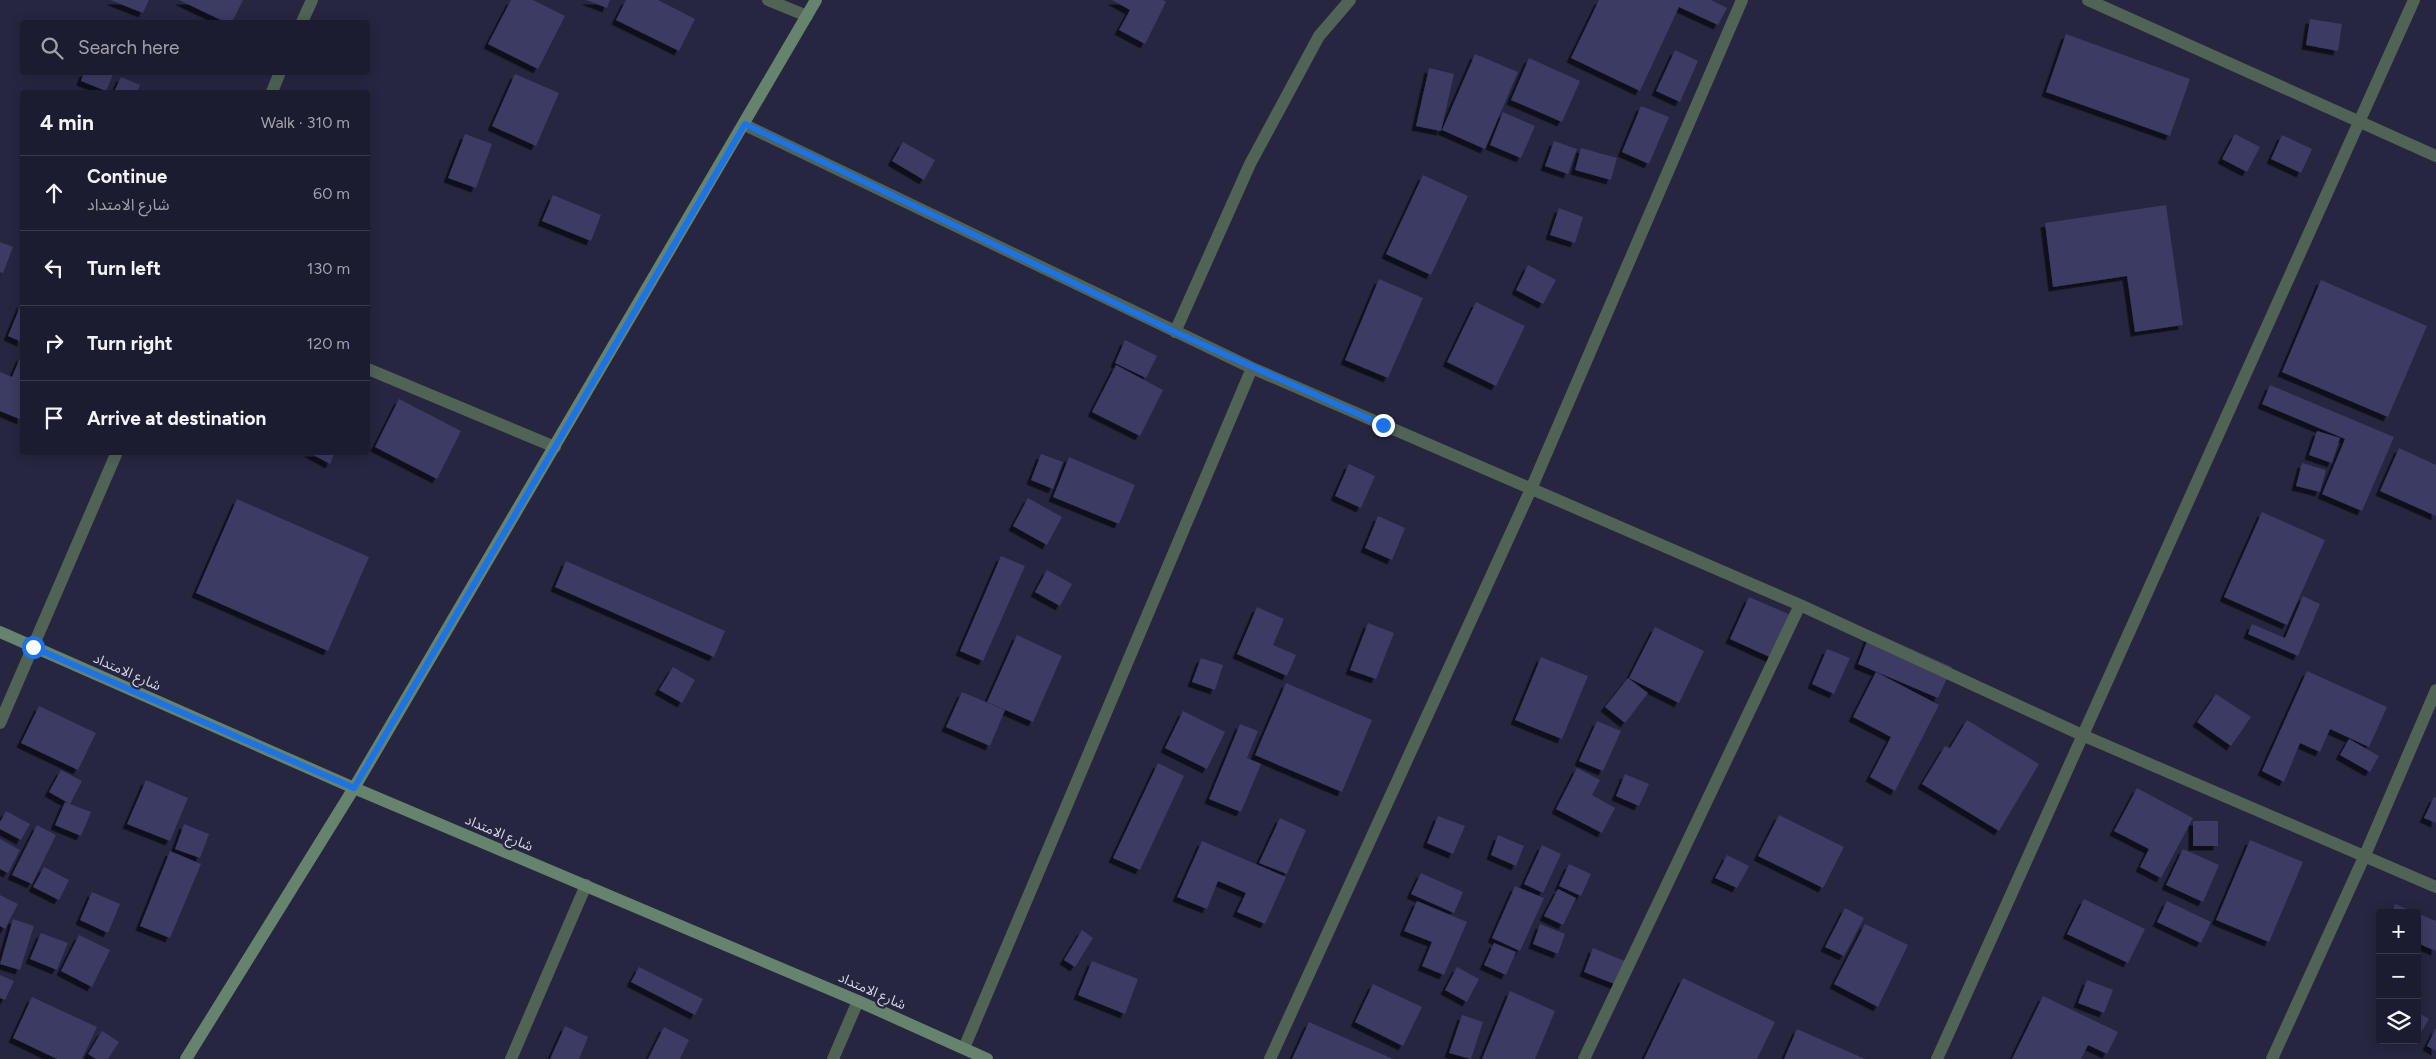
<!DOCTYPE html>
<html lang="en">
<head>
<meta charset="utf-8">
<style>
	body { margin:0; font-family:Figtree,"Noto Sans Arabic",sans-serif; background:#252539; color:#f1f3f6 }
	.controls { position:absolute; right:15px; bottom:15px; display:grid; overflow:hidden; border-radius:5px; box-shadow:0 2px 12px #0003 }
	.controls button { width:45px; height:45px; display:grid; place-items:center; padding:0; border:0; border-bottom:1px solid #3a3a4d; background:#1c1c31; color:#f1f3f6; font:25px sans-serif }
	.stop { position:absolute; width:15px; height:15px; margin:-11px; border:4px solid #1a73e8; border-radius:50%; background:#fff }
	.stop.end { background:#1a73e8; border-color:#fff; box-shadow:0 1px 5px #0008 }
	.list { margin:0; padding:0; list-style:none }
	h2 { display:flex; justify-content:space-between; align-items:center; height:65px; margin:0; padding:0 20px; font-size:21px }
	h2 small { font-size:16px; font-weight:400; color:#a0a1ab }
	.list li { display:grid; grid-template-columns:32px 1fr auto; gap:15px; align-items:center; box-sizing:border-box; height:75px; padding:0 20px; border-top:1px solid #3a3a4d }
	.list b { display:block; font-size:19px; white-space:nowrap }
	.list p { margin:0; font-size:16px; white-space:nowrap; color:#a0a1ab }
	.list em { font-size:16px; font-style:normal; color:#a0a1ab }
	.icon { flex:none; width:28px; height:28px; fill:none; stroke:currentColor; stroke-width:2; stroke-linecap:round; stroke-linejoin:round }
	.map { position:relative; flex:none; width:2436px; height:1059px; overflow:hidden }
	.search { position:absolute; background:#1c1c31; box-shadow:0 2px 12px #0003; left:20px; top:20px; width:350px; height:55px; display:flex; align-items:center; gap:12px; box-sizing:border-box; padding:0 18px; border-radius:5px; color:#a0a1ab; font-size:19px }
	.panel { position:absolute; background:#1c1c31; box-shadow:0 2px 12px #0003; left:20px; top:90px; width:350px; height:365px; border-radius:5px }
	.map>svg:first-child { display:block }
	.building { fill:#3b3a63; filter:url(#shadow) }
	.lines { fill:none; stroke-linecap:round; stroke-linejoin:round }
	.street { stroke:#506355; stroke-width:12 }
	.secondary { stroke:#65836d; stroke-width:12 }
	.route { stroke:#1a73e8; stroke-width:6 }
	.labels { text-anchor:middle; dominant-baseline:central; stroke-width:4.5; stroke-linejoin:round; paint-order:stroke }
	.street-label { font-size:14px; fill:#d3d4e7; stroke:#262641 }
</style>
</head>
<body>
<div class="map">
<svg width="2436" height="1059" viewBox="0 0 2436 1059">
	<defs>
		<filter id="shadow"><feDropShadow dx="-4.5" dy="4.5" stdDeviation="0" flood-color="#0009"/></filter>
	</defs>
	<rect width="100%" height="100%" fill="#262641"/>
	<path class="building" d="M110,0H149L143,13Z
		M179,0H243L232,22H225Z
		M511,0H533L565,16L538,69L488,44Z
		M586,0H610L607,8Z
		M626,0H658L695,19L679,51L616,20Z
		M1112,0H1163L1166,2L1145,44L1119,30L1130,10Z
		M1599,0H1711L1727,8L1718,25L1679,7L1640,91L1571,58Z
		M2310,19L2342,24L2338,51L2306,45Z
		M2066,34L2190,79L2170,136L2046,92Z
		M1675,50L1698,61L1680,102L1656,91Z
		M1475,54L1518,72L1485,149L1442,130Z
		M1529,58L1580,81L1562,122L1511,100Z
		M1429,68L1454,74L1441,131L1416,126Z
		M84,72H114L106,91L81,81Z
		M515,74L559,93L536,146L492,126Z
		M121,77L140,85L137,92H114Z
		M1641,106L1669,117L1649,164L1622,152Z
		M1503,112L1535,126L1521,158L1490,145Z
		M465,134L492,144L476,188L448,178Z
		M2235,134L2260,147L2247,172L2222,159Z
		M2282,135L2312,149L2301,173L2271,159Z
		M1554,141L1577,149L1568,174L1545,166Z
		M903,142L935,160L924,180L892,161Z
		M1581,148L1617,158L1611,180L1575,170Z
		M1423,175L1468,196L1431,275L1386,254Z
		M553,195L601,215L591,241L542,221Z
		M2166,205L2183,325L2135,332L2127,276L2053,287L2045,223Z
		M1559,208L1583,217L1575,243L1550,235Z
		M0,242L13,247L3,273L0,272Z
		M1528,265L1556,280L1543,304L1516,290Z
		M1379,279L1423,298L1388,378L1345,360Z
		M2321,280L2427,326L2388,417L2282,372Z
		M22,302V342L8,336Z
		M1476,302L1525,326L1496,386L1447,362Z
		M1125,340L1157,356L1146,378L1115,363Z
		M21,356L22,357V420L0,411V372L12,377Z
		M1116,365L1163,390L1140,436L1092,412Z
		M2270,385L2394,437L2362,511L2322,494L2345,439L2262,404Z
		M399,399L461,431L437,479L375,447Z
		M2317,431L2340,438L2332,463L2309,455Z
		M2399,448L2436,465V516L2380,491Z
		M308,452H335L330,464Z
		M1041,454L1063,462L1053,489L1031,480Z
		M1069,457L1135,485L1119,524L1053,497Z
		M2302,463L2326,470L2320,492L2296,486Z
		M1349,464L1375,476L1361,508L1335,496Z
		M1028,498L1062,517L1047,545L1013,526Z
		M237,499L369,557L328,651L196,593Z
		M2262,512L2325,540L2287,625L2224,597Z
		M1378,516L1405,528L1392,560L1365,548Z
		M1001,556L1025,566L983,661L960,651Z
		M566,561L725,631L714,657L555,587Z
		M1047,570L1072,584L1060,606L1035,592Z
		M2303,596L2320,604L2298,656L2248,634L2252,624L2285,638Z
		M1749,597L1793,616L1774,659L1730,639Z
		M1257,607L1284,619L1273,645L1296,655L1287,676L1237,654Z
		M1368,623L1394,633L1376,679L1350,670Z
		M1655,627L1704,651L1679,703L1629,678Z
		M1871,631L1952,667L1938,698L1858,664Z
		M1017,635L1062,656L1033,722L987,702Z
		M1827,649L1850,658L1834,694L1812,684Z
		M1541,657L1588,676L1562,739L1515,720Z
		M1201,658L1223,665L1215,690L1192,682Z
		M673,667L695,680L682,703L659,690Z
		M2307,671L2387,707L2369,747L2330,729L2320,752L2300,743L2284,782L2262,771Z
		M1876,672L1939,705L1895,791L1870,777L1891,737L1853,717Z
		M1628,678L1648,693L1625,723L1605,707Z
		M1286,683L1372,720L1342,792L1255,755Z
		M962,692L1005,710L990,746L946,727Z
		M2216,694L2251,717L2231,746L2197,722Z
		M39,706L96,733L78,770L21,743Z
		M1183,711L1225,732L1207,769L1165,748Z
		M1967,720L2039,764L1999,831L1922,784L1945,746L1950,748Z
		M1597,721L1621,731L1603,771L1579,761Z
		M1240,724L1258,731L1247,758L1261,764L1241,812L1209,799Z
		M2349,739L2379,756L2370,772L2340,755Z
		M1158,763L1184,776L1140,870L1113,858Z
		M1577,768L1600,780L1592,795L1615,808L1602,833L1556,809Z
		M61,770L82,781L70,804L49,792Z
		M1625,774L1649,784L1639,806L1616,796Z
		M146,780L188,798L170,841L127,824Z
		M2137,788L2193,818L2161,878L2140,867L2149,849L2114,831Z
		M2434,797L2436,798V823L2424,818Z
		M65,802L91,812L81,836L55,825Z
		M6,811L30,824L21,840L0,829V822Z
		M1779,815L1844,847L1823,888L1758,856Z
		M1438,816L1465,826L1453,854L1427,843Z
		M1280,818L1306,830L1287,874L1259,863Z
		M2193,821H2218V846H2193Z
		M184,824L209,834L200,858L175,849Z
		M37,825L56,835L32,884L12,875Z
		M1498,835L1524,846L1516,866L1491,855Z
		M0,839L20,850L8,873L0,869Z
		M2250,840L2303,862L2269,942L2216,920Z
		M1202,841L1286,877L1265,924L1237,912L1246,893L1218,881L1207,909L1177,897Z
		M1542,845L1561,854L1543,893L1524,884Z
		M2183,849L2219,865L2203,902L2166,885Z
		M170,851L201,864L170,938L140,926Z
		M1727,855L1749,866L1737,888L1715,878Z
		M1569,864L1591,874L1581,896L1559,886Z
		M44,867L69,880L59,900L33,887Z
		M1421,873L1463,892L1454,913L1411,894Z
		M1515,886L1544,898L1520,951L1492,938Z
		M1558,889L1576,898L1563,925L1544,916Z
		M92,892L120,904L108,933L80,920Z
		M0,895L18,904L5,929L0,926Z
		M2084,899L2145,929L2128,963L2067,934Z
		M1417,901L1467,922L1444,975L1422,966L1432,942L1404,931Z
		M2167,901L2211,922L2201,943L2157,922Z
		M2395,904L2416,913H2392Z
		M1845,908L1864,918L1844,956L1825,947Z
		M2417,913L2436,921V951L2417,943Z
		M13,919L34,926L20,970L0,964Z
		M1540,924L1565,934L1558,954L1533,944Z
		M1865,924L1908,945L1878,1007L1834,984Z
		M1082,930L1093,938L1075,967L1064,960Z
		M41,933L68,943L57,970L30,959Z
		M79,935L110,950L92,987L61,971Z
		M1494,943L1516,952L1506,975L1484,965Z
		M1593,948L1627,962L1617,985L1584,972Z
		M1092,961L1138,979L1125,1014L1078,995Z
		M639,967L703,999L695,1015L631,982Z
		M1457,967L1479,979L1467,1002L1445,990Z
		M0,975L14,981L5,1000L0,998Z
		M1683,978L1775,1022L1757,1059H1644Z
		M2087,980L2113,990L2104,1013L2078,1003Z
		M1373,984L1422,1007L1403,1046L1355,1022Z
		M1510,991L1555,1011L1535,1059H1482Z
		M2043,996L2118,1032L2107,1054L2088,1045L2081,1059H2012Z
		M32,997L97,1027L82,1059H57L13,1038Z
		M2417,1012L2429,1019L2417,1039Z
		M1462,1015L1483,1022L1471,1059L1449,1053Z
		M1309,1022L1393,1059H1292Z
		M565,1026L588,1037L579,1059H550Z
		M664,1027L689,1040L680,1059H648Z
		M2436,1028V1051L2427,1046Z
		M1797,1029L1865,1059H1784Z
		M102,1031L119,1042L108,1059H96L88,1054Z"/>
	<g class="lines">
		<path class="street" d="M768,0L807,16
			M2088,0L2436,156
			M302,22L312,0
			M272,92L280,72
			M745,125L1252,368L1800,605L2082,735L2436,887
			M1175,332L1250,164L1319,36L1350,0
			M368,369L555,447
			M0,723L117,452
			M964,1048L1252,368
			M511,1059L586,885
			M833,1059L858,1001
			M1270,1059L1531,489L1742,0
			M1584,1059L1800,605
			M1937,1059L2414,0
			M2272,1059L2365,855L2436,690"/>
		<path class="secondary" d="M0,632L354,788L858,1001L987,1059
			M186,1059L354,788L816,0"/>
	</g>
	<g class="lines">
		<path class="route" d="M33,647L354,788L745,124L1175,332L1383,425"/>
	</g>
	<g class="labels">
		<g class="street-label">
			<text transform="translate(127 672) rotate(24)">شارع الامتداد</text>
			<text transform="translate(499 833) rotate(23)">شارع الامتداد</text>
			<text transform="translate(872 991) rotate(24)">شارع الامتداد</text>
		</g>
	</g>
</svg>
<div class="controls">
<button>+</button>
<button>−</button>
<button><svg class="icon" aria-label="layers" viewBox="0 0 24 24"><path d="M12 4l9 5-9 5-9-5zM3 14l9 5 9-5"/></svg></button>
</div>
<div class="stop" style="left:33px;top:647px"></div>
<div class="stop end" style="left:1383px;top:425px"></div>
<div class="search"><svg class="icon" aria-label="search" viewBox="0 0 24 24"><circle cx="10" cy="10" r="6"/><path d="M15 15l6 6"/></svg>Search here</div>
<section class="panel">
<h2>4 min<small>Walk · 310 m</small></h2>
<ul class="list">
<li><svg class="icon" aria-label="ahead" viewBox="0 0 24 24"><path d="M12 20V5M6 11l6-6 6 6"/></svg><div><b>Continue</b><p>شارع الامتداد</p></div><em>60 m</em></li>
<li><svg class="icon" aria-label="left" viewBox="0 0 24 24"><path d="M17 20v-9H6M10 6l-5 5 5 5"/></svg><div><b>Turn left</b></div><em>130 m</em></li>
<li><svg class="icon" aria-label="right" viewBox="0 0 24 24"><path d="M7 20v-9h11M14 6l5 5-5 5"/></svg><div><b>Turn right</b></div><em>120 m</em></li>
<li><svg class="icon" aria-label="arrive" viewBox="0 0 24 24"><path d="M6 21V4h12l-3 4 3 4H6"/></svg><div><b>Arrive at destination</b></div></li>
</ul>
</section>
</div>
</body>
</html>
